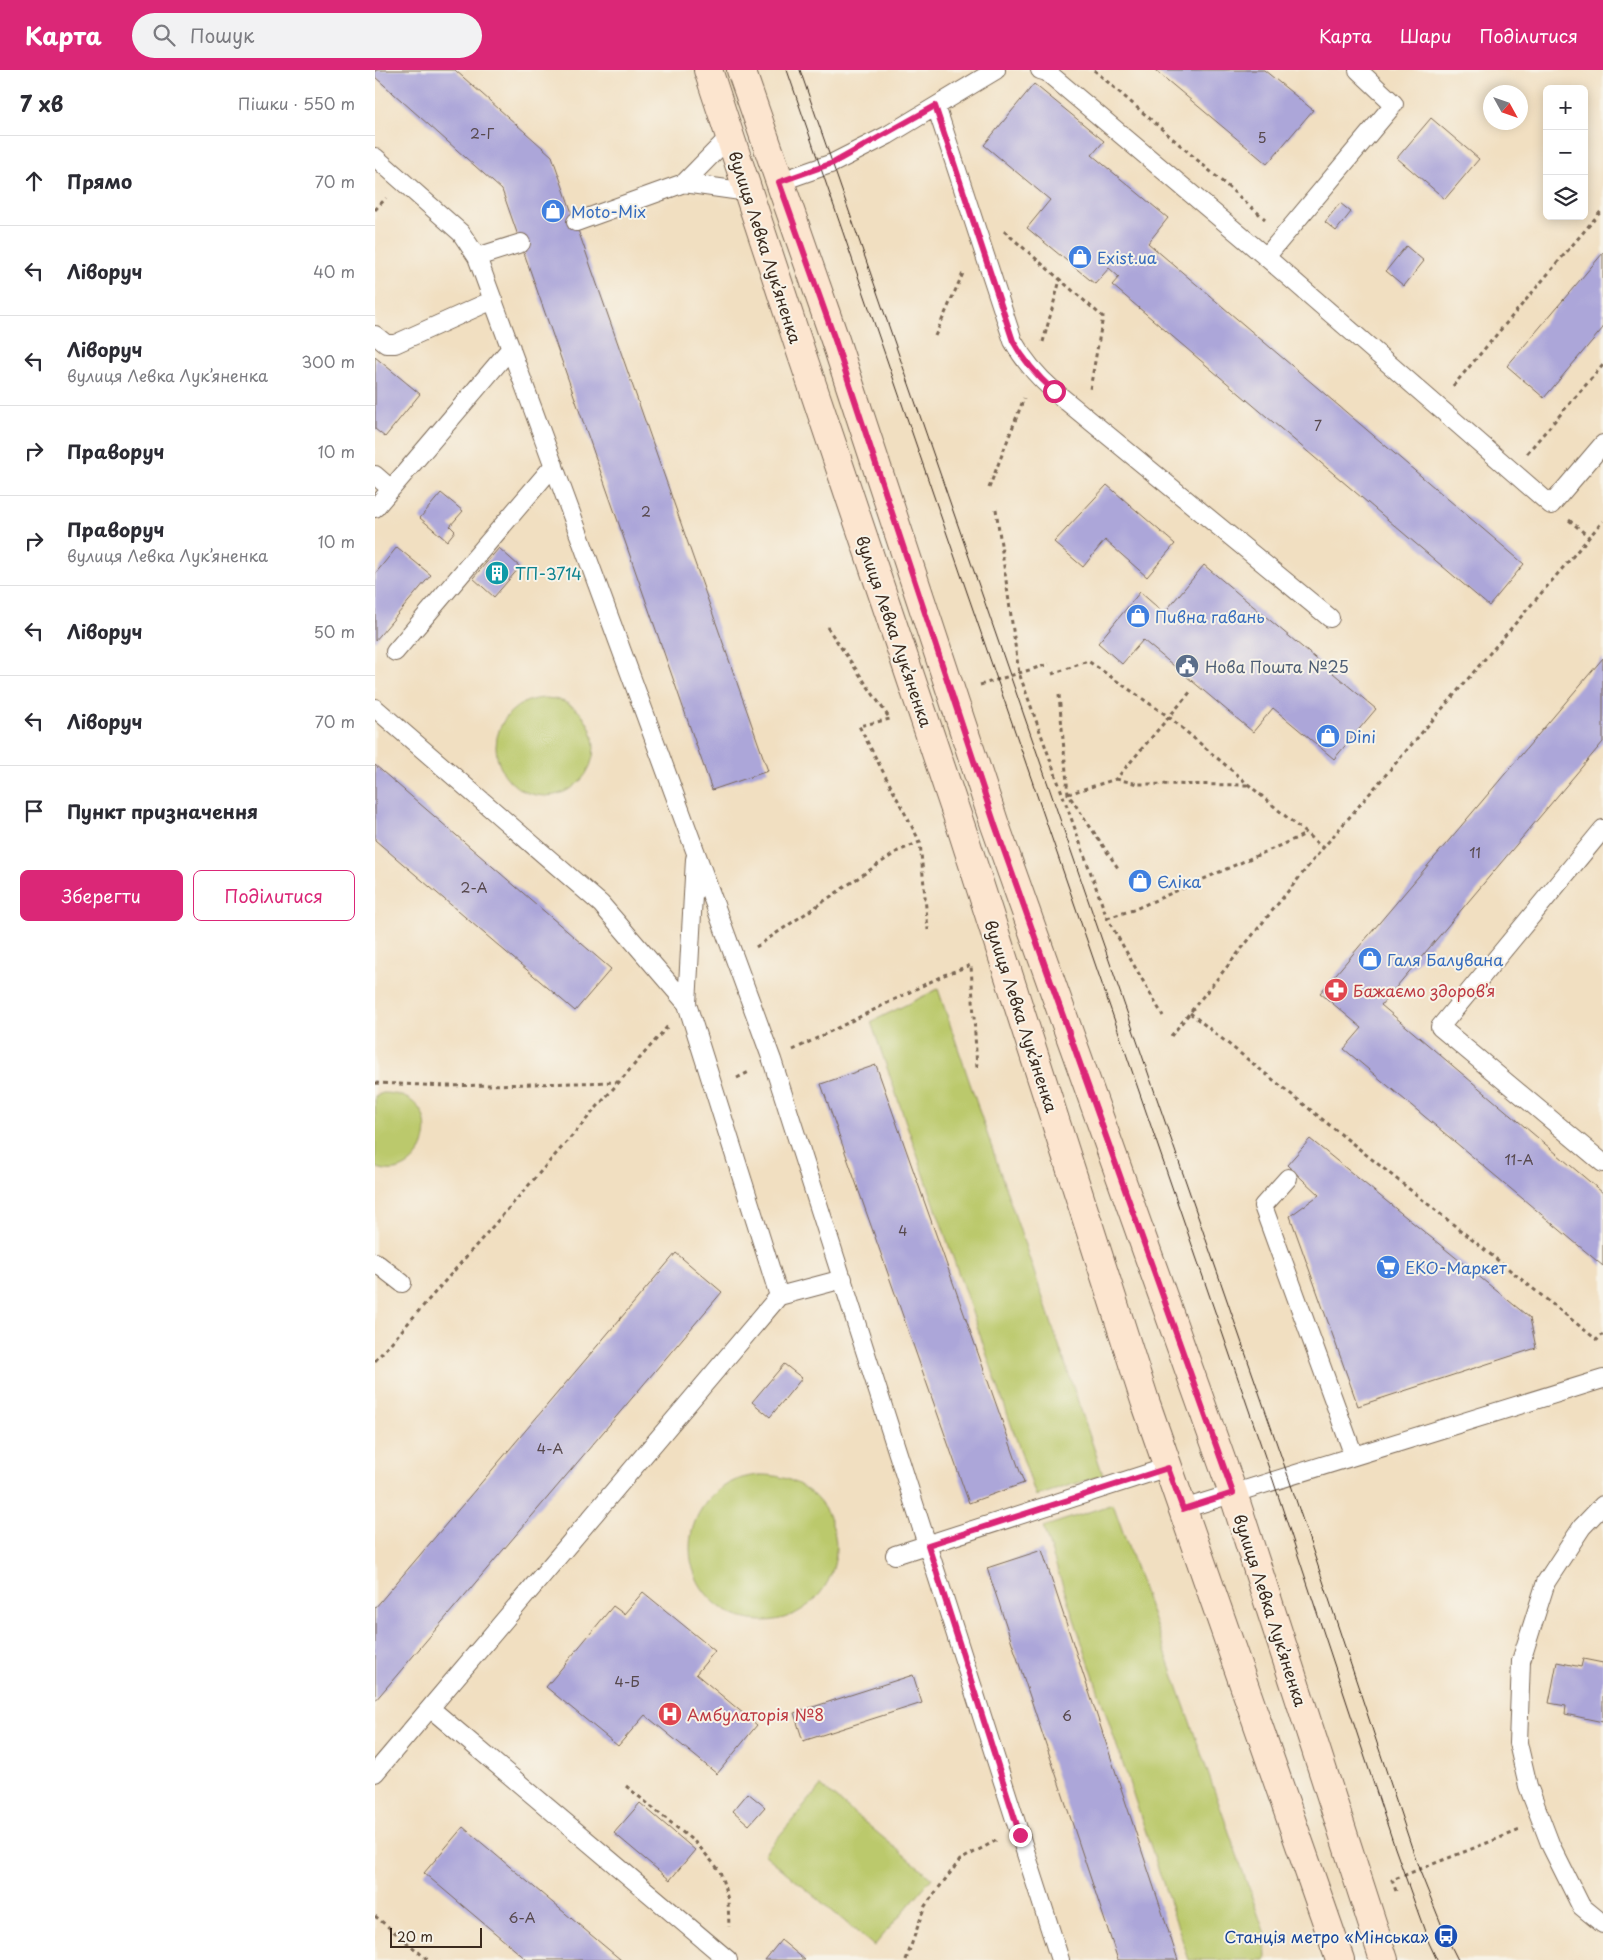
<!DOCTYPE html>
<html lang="uk">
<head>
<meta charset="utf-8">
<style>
	body { margin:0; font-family:"Playpen Sans",sans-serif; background:#f2f2f3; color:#2b2b33 }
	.controls { position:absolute; right:15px; top:15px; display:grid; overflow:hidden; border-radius:8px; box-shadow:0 2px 12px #0003 }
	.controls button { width:45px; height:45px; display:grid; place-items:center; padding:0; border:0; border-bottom:1px solid #e1e1e2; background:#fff; color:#2b2b33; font:25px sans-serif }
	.compass { position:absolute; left:1108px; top:15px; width:45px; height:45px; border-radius:50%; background:#fff; box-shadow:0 2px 12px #0003; rotate:130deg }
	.scale { position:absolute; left:15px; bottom:12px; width:92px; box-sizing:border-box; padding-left:5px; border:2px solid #3b2a1e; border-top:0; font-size:14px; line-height:18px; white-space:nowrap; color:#3b2a1e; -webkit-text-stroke:4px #f7f3e8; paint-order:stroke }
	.stop { position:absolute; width:15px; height:15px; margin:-11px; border:4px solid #db2777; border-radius:50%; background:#fff }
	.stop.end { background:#db2777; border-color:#fff; box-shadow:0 1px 5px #0008 }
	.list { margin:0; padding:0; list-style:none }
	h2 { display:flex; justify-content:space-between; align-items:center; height:65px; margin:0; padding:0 20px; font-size:21px }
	h2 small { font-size:16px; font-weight:400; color:#7c7c81 }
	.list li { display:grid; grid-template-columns:32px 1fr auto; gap:15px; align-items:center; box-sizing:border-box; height:90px; padding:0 20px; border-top:1px solid #e1e1e2 }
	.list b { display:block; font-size:19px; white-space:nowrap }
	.list p { margin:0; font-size:16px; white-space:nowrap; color:#7c7c81 }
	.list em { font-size:16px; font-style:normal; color:#7c7c81 }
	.actions { display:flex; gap:10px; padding:15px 20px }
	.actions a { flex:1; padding:11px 0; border:1px solid #db2777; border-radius:8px; text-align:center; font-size:18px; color:#db2777 }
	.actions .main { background:#db2777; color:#fff }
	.icon { flex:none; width:28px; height:28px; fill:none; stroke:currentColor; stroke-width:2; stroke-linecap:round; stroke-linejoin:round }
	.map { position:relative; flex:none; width:1228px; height:1890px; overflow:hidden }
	header { display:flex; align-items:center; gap:30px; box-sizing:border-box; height:70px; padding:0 25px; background:#db2777; color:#fff }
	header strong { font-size:24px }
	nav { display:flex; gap:28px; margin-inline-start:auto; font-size:18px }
	.search { width:350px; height:45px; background:#f2f2f3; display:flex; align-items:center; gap:12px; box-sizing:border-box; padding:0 18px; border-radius:28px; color:#7c7c81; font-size:19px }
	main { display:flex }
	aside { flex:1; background:#fff }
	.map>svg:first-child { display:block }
	.green { fill:#bbc96c; stroke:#7b7a45 }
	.building { fill:#aca6d9 }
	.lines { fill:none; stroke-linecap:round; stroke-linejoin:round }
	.lane-casing { stroke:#7b6957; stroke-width:20 }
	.secondary-casing { stroke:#7b6957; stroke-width:30 }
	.path { stroke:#7b6957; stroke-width:3; stroke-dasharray:4 4; stroke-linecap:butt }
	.lane { stroke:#fff; stroke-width:18 }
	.secondary { stroke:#fce5cf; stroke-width:28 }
	.tram { stroke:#3b2a1e; stroke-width:1 }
	.route { stroke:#db2777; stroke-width:6 }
	.labels { text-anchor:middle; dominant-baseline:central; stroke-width:4; stroke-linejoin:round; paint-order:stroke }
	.number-label { font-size:14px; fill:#57494d }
	.shop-label { font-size:16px; fill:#366cbe; stroke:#f7f3e8; text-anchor:start }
	.street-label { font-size:16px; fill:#3b2a1e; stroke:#f7f3e8 }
	.culture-label { font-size:16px; fill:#0d838f; stroke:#f7f3e8; text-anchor:start }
	.service-label { font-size:16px; fill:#4e5e75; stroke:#f7f3e8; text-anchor:start }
	.health-label { font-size:16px; fill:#be3a42; stroke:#f7f3e8; text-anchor:start }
	.transit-label { font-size:16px; fill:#164399; stroke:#f7f3e8; text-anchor:end }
</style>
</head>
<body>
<header>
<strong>Карта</strong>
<div class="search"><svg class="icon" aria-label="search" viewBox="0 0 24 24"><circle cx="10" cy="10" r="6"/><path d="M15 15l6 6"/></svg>Пошук</div>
<nav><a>Карта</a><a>Шари</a><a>Поділитися</a></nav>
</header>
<main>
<aside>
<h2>7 хв<small>Пішки · 550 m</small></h2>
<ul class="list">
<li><svg class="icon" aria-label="ahead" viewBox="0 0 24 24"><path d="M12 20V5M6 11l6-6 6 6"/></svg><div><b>Прямо</b></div><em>70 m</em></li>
<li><svg class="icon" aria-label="left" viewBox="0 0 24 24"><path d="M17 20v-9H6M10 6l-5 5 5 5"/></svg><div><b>Ліворуч</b></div><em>40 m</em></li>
<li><svg class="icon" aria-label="left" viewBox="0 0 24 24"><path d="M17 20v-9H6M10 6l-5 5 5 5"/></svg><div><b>Ліворуч</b><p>вулиця Левка Лукʼяненка</p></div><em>300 m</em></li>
<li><svg class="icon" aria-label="right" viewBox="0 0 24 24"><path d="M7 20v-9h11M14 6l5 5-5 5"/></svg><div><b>Праворуч</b></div><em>10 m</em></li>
<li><svg class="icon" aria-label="right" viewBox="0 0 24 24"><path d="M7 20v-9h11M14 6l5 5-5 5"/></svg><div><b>Праворуч</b><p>вулиця Левка Лукʼяненка</p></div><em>10 m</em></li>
<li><svg class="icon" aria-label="left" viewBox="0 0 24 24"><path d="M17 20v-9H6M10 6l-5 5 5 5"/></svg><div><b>Ліворуч</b></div><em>50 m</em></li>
<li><svg class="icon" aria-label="left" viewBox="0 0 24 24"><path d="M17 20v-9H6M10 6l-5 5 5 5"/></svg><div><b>Ліворуч</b></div><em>70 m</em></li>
<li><svg class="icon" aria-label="arrive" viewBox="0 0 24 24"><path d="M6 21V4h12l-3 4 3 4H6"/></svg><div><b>Пункт призначення</b></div></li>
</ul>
<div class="actions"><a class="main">Зберегти</a><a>Поділитися</a></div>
</aside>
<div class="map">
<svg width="1228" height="1890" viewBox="0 0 1228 1890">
	<rect width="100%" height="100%" fill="#f7f3e8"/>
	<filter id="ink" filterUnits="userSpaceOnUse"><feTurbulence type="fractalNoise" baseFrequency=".02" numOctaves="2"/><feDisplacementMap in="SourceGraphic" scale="10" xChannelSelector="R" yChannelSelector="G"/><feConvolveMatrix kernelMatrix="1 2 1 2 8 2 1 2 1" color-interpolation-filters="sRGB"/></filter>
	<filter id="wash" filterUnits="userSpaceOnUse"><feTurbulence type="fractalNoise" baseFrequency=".0096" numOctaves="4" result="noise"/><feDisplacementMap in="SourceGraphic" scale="20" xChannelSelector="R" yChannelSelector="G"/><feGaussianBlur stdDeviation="1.12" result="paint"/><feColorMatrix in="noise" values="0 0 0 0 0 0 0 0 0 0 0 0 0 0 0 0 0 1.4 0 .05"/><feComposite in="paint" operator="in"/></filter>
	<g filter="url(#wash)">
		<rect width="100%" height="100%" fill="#f1dfc1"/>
		<path class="green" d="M121 677a49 49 0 1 1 98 0a49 49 0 1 1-98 0Z
			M563,919L728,1405L661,1426L496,952Z
			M8,1023C79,1024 51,1119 0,1097V1026Z
			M315 1478a73 73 0 1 1 146 0a73 73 0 1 1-146 0Z
			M738,1434L890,1864L891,1890H814L668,1457Z
			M446,1716L557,1808L499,1876L389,1784Z"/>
		<g id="blocks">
			<path class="building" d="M0,0H80L177,86L393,701L337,720L127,120L0,7Z
				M780,0H889L938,40L892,94Z
				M659,14L729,71L717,85L793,148L773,173L1149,494L1114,536L737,215L744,207L734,198L720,214L652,158L675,130L609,75Z
				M1056,48L1104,89L1070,129L1022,88Z
				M965,133L976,142L961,161L950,152Z
				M1031,176L1049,191L1029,216L1011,201Z
				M1228,183V258L1169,328L1132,296Z
				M0,287L45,324L10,367L0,359Z
				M732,415L800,474L772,507L730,470L708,497L679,472Z
				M66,423L88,441L75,456L80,461L72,471L45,448Z
				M22,477L56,505L0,571V504Z
				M124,478L145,497L119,527L98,508Z
				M829,495L1001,639L959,689L898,638L878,662L768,570L747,594L723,573L765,522L789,543Z
				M1228,588V672L1006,935L1228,1123V1196L969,979L987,958L945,923Z
				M0,695L236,899L200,941L0,770Z
				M501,995L649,1413L594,1433L446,1014Z
				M935,1069L1155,1248L1161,1278L983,1336L915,1146L944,1125L912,1095Z
				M301,1183L347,1222L0,1631V1538Z
				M409,1294L427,1308L395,1347L377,1332Z
				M667,1480L803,1890H743L612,1498Z
				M268,1522L340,1581L321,1604L382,1655L342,1704L270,1645L243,1676L171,1617L238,1536L249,1544Z
				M1208,1589L1228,1593V1652L1190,1644L1191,1636L1174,1633L1182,1592L1206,1597Z
				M538,1605L547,1633L428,1671L419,1643Z
				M373,1723L390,1737L374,1755L358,1741Z
				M265,1733L320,1780L295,1810L239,1763Z
				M88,1757L141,1802L246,1890H152L49,1803Z
				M406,1870L430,1890H390Z"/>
		</g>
	</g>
	<g filter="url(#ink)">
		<use href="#blocks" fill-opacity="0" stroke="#7b6957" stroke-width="1"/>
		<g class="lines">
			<g class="lane-casing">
				<path id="lane" d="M665,0L672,2L891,187L1176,435L1228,374
					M561,36L638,271C649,291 662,306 679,321L955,548
					M0,87L86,163L102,187L397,990L685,1890
					M404,112L458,93L513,65L621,0
					M309,113L373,122
					M201,152L309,113L355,66
					M102,187L146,173
					M891,187L1019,34L983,0
					M0,265L11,274H20L118,230
					M0,405L16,419
					M0,438L136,278
					M20,582L179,395
					M0,638L226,834L312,934
					M1228,759L1065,957L1228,1093
					M320,789L312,934L404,1226
					M913,1108L888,1136L979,1386
					M0,1192L27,1213
					M1228,1435L1207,1457L1171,1512L1146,1591L1143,1673L1153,1716L1176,1776L1206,1836L1228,1854
					M808,1439L1228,1309
					M520,1485L793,1397
					M55,1638L353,1890
					M0,1703L404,1226L468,1209"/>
			</g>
			<g class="secondary-casing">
				<path id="secondary" d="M333,0L426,282L588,763L770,1331L965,1890
					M366,0L460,270L620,755L858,1423L1009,1890"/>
			</g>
			<path class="path" d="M719,0L890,149
				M0,140L11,128
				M629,161L728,247L715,319
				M560,266L589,201
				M668,272L685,210
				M1078,316L1228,139
				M1152,383L1228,295
				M614,418L649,328
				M621,439L644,603L732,848L788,946
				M1194,450L1214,467
				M452,557L515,649L484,656L545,772L553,860
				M677,604L713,591L794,647L948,778
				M605,615L674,594
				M684,625L693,724L743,798
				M741,709L763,714L875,715
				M693,724L741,709L817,620
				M732,848L758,840L931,764
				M381,877L523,781L545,772
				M815,943L1222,1270L1228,1264
				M796,966L948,778L1228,451
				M418,980L569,905L596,895L602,999
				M362,1008L374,1002
				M0,1013L71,1016L244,1012
				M0,1291L293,956
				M251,1716L322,1774L345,1801L353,1830L354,1857
				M1021,1821L1017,1810L1145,1760
				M0,1846L53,1890
				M531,1890L550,1836L585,1790L622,1770"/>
			<use href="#lane" class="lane"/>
			<use href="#secondary" class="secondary"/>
			<path class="tram" d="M412,0L898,1410L1020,1778L1054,1873L1062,1890
				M425,0L913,1406L1044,1799L1071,1866L1083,1890"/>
		</g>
	</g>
	<g class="lines" filter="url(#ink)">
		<path class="route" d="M645,1765L553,1475L793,1398L808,1439L858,1423L620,755L460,270L404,112L458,93L560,36L638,271C649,291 662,306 679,321"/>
	</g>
	<defs>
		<g id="shop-disc" transform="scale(1.25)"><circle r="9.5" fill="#3f7fe0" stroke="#f7f3e8"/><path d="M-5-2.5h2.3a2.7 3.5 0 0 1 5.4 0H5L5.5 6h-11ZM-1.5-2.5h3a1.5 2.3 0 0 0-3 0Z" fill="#fff"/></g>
		<g id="building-disc" transform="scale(1.25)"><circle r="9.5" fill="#0f9aa8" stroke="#f7f3e8"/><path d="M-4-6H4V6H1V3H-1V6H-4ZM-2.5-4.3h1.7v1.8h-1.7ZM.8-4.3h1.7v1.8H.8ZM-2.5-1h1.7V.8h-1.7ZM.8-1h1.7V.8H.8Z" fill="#fff"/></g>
		<g id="civic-disc" transform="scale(1.25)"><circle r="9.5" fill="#5c6f8a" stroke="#f7f3e8"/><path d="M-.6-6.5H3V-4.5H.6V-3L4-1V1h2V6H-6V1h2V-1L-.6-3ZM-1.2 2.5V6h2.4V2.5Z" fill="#fff"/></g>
		<g id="pharmacy-disc" transform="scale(1.25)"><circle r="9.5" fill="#e0444e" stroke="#f7f3e8"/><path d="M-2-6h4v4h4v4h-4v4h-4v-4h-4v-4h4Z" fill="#fff"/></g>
		<g id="supermarket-disc" transform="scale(1.25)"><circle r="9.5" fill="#3f7fe0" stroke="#f7f3e8"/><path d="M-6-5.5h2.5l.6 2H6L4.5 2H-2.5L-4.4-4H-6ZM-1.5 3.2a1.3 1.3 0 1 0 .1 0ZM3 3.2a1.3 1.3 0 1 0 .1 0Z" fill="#fff"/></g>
		<g id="hospital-disc" transform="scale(1.25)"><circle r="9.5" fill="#e0444e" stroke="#f7f3e8"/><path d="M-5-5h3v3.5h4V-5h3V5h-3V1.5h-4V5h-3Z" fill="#fff"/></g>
		<g id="bus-disc" transform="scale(1.25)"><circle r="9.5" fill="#1a4fb4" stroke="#f7f3e8"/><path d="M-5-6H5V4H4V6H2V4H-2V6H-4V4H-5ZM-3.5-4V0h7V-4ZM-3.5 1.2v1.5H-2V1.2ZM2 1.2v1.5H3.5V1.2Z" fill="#fff"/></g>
	</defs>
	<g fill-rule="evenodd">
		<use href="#shop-disc" x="178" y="141"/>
		<use href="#shop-disc" x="705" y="187"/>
		<use href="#building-disc" x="122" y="503"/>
		<use href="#shop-disc" x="763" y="546"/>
		<use href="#civic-disc" x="812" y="596"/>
		<use href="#shop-disc" x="953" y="666"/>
		<use href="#shop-disc" x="765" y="811"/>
		<use href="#shop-disc" x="995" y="889"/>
		<use href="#pharmacy-disc" x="961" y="920"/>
		<use href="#supermarket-disc" x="1013" y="1197"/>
		<use href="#hospital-disc" x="295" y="1644"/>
		<use href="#bus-disc" x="1071" y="1866"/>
	</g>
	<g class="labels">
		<g class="number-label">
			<text x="107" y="63">2-Г</text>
			<text x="887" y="67">5</text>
			<text x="943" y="355">7</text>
			<text x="271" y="441">2</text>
			<text x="1100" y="782">11</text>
			<text x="99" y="817">2-А</text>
			<text x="1144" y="1089">11-А</text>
			<text x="528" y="1160">4</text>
			<text x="175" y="1378">4-А</text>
			<text x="252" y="1611">4-Б</text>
			<text x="692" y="1645">6</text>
			<text x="147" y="1847">6-А</text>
		</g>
		<g class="shop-label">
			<text x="196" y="141">Moto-Mix</text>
			<text x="722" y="187">Exist.ua</text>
			<text x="780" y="546">Пивна гавань</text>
			<text x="970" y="666">Dini</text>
			<text x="782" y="811">Єліка</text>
			<text x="1012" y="889">Галя Балувана</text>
			<text x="1030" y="1197">ЕКО-Маркет</text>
		</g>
		<g class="street-label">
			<text transform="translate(391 177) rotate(72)">вулиця Левка Лукʼяненка</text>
			<text transform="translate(520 561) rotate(71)">вулиця Левка Лукʼяненка</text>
			<text transform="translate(647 946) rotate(72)">вулиця Левка Лукʼяненка</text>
			<text transform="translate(896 1540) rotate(72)">вулиця Левка Лукʼяненка</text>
		</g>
		<g class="culture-label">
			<text x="140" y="503">ТП-3714</text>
		</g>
		<g class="service-label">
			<text x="830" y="596">Нова Пошта №25</text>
		</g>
		<g class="health-label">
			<text x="978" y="920">Бажаємо здоровʼя</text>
			<text x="312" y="1644">Амбулаторія №8</text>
		</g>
		<g class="transit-label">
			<text x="1054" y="1866">Станція метро «Мінська»</text>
		</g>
	</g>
</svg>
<div class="controls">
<button>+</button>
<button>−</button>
<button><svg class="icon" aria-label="layers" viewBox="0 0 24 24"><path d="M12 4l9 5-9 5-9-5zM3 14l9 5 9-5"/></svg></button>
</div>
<svg class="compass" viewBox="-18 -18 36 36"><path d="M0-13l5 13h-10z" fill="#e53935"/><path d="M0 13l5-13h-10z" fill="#7c7c81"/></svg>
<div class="scale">20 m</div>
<div class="stop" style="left:679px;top:321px"></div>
<div class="stop end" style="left:645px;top:1765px"></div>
</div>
</main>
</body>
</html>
